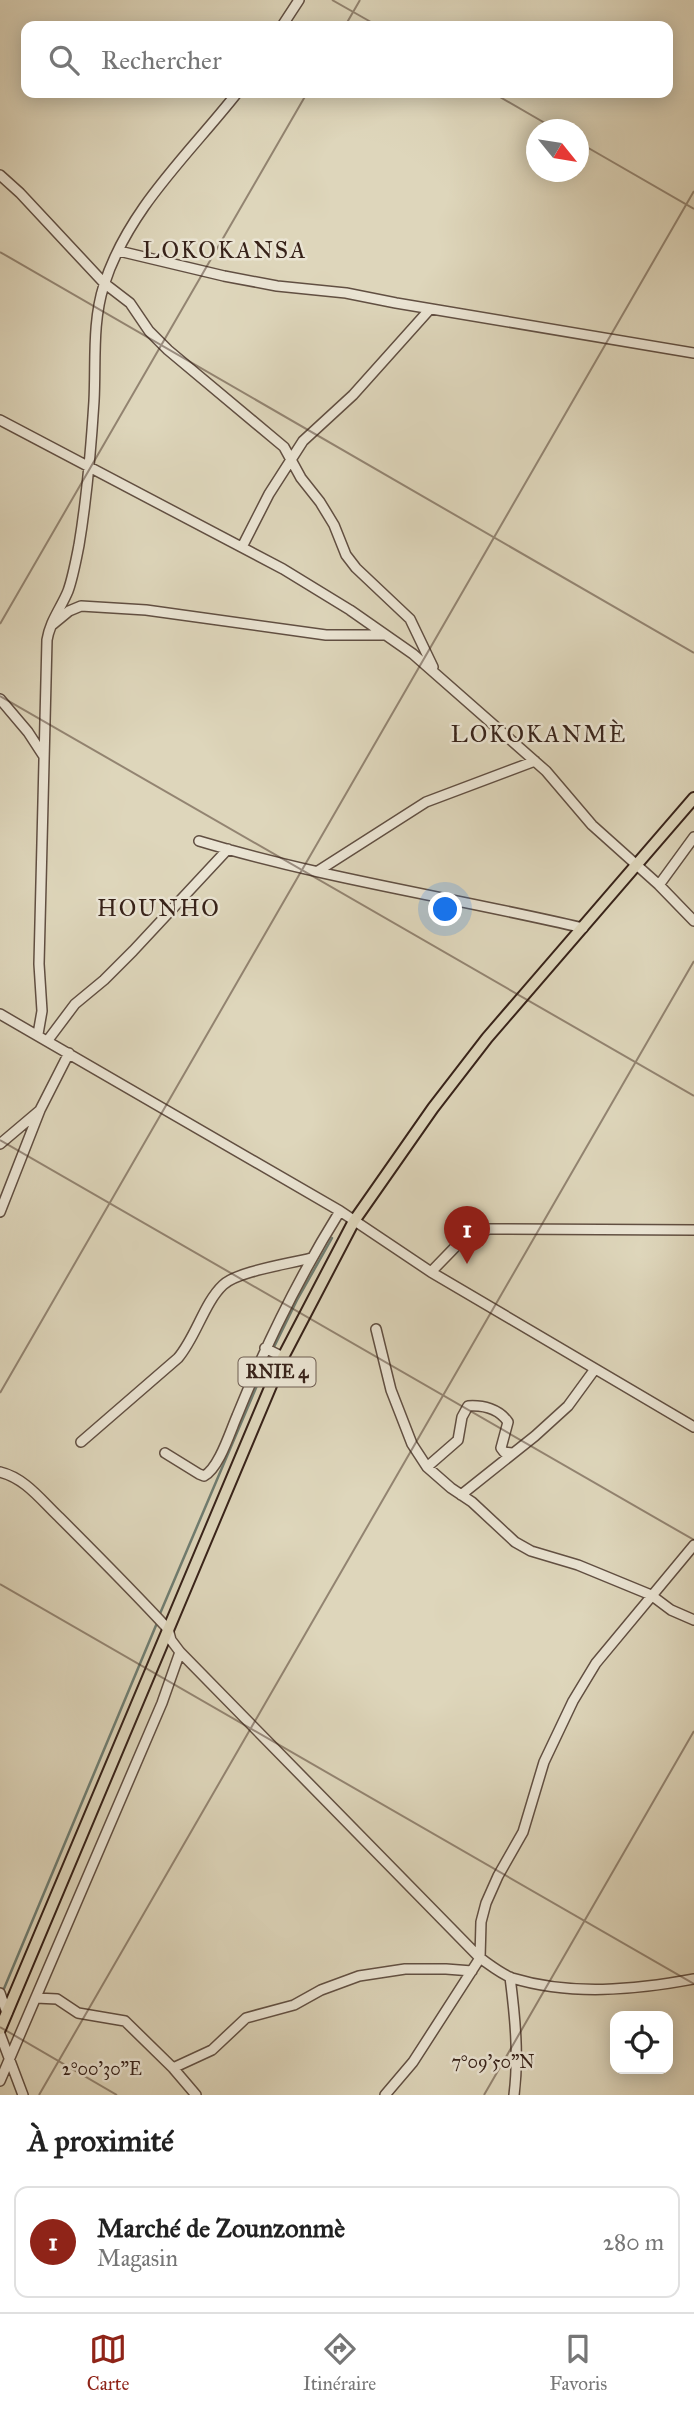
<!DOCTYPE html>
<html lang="fr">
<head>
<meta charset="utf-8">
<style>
	body { margin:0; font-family:"IM FELL Great Primer",serif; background:#f6f6f6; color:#222 }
	.controls { position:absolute; right:21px; bottom:21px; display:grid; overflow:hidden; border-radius:14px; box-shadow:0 4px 18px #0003 }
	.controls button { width:63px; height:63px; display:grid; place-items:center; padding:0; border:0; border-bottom:2px solid #e0e0e0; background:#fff; color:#222; font:35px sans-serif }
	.compass { position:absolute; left:526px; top:119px; width:63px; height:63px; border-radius:50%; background:#fff; box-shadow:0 4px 18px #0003; rotate:120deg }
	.you { position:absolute; left:446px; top:910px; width:24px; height:24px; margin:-18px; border:5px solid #fff; border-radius:50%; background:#1a73e8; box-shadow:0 0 0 10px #1a73e833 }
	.badge { display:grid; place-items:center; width:46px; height:46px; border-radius:50%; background:#8f2418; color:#fff; font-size:23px; font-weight:700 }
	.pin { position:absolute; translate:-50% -58px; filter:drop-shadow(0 2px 4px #0008) }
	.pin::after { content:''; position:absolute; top:37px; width:24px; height:21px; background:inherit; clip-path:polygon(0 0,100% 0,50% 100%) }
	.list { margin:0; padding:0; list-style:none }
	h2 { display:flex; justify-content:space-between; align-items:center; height:91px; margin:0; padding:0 28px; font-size:30px }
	h2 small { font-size:23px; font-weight:400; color:#767676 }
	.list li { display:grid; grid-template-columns:46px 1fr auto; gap:21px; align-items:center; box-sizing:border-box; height:112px; margin:0 14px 14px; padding:0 14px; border:2px solid #e0e0e0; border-radius:14px }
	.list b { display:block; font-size:26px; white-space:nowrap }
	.list p { margin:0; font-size:23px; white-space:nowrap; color:#767676 }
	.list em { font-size:23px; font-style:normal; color:#767676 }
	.icon { flex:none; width:38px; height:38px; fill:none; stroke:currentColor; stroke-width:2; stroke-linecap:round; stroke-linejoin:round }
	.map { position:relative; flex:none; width:694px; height:2095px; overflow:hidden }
	.search { position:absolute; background:#fff; box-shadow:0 4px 18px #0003; left:21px; right:21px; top:21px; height:77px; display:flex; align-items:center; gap:18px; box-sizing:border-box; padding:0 24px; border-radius:14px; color:#767676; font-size:26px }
	.sheet { height:217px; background:#fff }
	nav { display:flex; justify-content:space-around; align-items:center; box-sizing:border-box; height:98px; border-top:2px solid #e0e0e0; background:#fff; font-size:19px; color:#767676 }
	nav a { display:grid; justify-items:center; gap:4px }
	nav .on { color:#8f2418 }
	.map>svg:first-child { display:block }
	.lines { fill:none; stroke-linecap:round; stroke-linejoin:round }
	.stream { stroke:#6f7d71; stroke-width:2.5 }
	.minor-casing { stroke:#614f42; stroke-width:12 }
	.major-casing { stroke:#372219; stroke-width:14 }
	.minor { stroke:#eae4d3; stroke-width:9 }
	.major { stroke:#ded6bb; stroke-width:10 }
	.ticks { fill:none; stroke:#372219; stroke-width:2; stroke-opacity:0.45 }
	.labels { text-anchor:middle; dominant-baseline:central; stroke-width:5; stroke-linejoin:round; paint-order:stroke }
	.shield { fill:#eae4d3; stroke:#6d5c51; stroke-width:2 }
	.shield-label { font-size:18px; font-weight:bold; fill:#372219 }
	.quarter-label { font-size:23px; letter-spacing:2px; fill:#372219; stroke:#eae4d3 }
	.ticks-label { font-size:18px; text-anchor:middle; fill:#372219; stroke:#eae4d3; stroke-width:5; stroke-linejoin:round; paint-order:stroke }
</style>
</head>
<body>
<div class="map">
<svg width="694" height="2095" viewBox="0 0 694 2095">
	<rect width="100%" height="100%" fill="#ded6bb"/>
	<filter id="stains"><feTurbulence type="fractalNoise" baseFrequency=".00286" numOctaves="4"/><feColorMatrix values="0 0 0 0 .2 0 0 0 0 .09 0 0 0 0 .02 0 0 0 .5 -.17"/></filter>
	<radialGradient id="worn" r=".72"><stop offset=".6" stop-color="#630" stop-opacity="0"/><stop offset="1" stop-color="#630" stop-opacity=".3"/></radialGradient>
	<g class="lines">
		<path class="stream" d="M273,1349L297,1300L332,1238
			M159,1616L270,1355
			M3,1991L157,1623"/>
		<g class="minor-casing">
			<path id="minor" d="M282,26L299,0
				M0,175L20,193L104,283L130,303L149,331L168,350L284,447L301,478L320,502L334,525L346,555L356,568L410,619L433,667
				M119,251L224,276L277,286L346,293L396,303L694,353
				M0,420L283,569L350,610L413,654L546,771L592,825L659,885L694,921
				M242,547L269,494L303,441L353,395L430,309
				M52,625L69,611L81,606L146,610L326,635H385
				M0,699L28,732L43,755
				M199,841C325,879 456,898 583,928
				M318,871L426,802L535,761
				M659,885L694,837
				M0,1014L340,1211L431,1272L694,1427
				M38,1034L42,1011L39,964L47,640C50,621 61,608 68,591C73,577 76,560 79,545C87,497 91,449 94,401C96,362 92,322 104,285C128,209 189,154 237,93
				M48,1040L75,1004L104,980L133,951L228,849
				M0,1144L39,1111
				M0,1212L40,1110L69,1053
				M431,1272L461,1241L489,1229L694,1230
				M376,1329L391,1390L412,1444L427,1467L451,1488L472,1502L515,1542L531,1551L578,1565L651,1595L671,1610L694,1620
				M265,1348L283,1357
				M81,1442L178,1358C196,1337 204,1303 223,1285C238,1271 289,1264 311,1258
				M165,1453L199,1474L204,1476C219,1468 230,1432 237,1416C266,1344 299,1277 340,1211
				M427,1467L458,1440L462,1417L468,1406C483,1405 499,1409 508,1422L501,1448L504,1452L512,1453
				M0,1472C25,1478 41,1500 59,1517C96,1554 133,1591 168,1629L171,1640L180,1652L480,1958C490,1965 501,1974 512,1978C571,1996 635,1990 694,1979
				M461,1495L535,1436L568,1406L595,1369
				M510,1977C515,2016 519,2056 514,2095
				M0,1993L7,2013
				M36,1998L57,1999L78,2013L125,2021L173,2068L196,2095
				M0,2034L23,2095
				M173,2068L212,2050L246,2018L294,2005L321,1990L359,1976L405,1969H446L472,1971
				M0,2081L162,1703L180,1652
				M385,2095L413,2062L480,1958L481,1922L486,1903L498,1876L523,1832L544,1762L573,1701L596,1663L694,1545"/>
		</g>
		<g class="major-casing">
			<path id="major" d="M0,2029L283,1357L354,1221L433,1108L487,1038L694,798"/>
		</g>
		<use href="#minor" class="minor"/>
		<use href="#major" class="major"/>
	</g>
	<path class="ticks" d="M332,0L378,26M345,26L360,0M493,93L557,130M578,142L694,209M0,252L694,653M0,624L307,93M0,696L694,1096M0,1140L694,1540M0,1393L694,191M0,1584L694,1984M0,2027L117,2095M39,2095L694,961M484,2095L694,1731"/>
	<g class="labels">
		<rect class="shield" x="238.5" y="1357.5" width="77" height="29" rx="5"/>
		<g class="shield-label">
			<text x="277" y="1372">RNIE 4</text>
		</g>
		<g class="quarter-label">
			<text x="225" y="250">LOKOKANSA</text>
			<text x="539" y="734">LOKOKANMÈ</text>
			<text x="159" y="908">HOUNHO</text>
		</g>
	</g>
	<g class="ticks-label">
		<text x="493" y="2068">7°09'50"N</text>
		<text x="102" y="2075">2°00'30"E</text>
	</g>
	<rect width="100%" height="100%" filter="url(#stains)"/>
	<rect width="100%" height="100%" fill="url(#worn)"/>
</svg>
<div class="controls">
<button><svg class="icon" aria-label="locate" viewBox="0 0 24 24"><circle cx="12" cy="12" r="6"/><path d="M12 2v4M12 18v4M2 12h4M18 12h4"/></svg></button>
</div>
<svg class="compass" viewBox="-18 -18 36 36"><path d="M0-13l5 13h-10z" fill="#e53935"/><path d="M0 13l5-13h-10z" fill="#767676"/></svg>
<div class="you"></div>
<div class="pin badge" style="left:467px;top:1264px">1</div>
<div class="search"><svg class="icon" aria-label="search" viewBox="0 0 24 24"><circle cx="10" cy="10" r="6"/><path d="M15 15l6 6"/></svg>Rechercher</div>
</div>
<section class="sheet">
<h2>À proximité<small></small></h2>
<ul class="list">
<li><span class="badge">1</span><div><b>Marché de Zounzonmè</b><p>Magasin</p></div><em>280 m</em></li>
</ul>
</section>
<nav>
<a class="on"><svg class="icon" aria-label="map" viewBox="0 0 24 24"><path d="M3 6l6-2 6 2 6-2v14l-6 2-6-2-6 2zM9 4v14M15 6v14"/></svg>Carte</a>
<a><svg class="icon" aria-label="directions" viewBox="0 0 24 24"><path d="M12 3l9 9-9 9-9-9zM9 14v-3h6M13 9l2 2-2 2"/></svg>Itinéraire</a>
<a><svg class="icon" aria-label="saved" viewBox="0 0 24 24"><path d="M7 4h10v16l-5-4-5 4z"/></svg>Favoris</a>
</nav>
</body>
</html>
